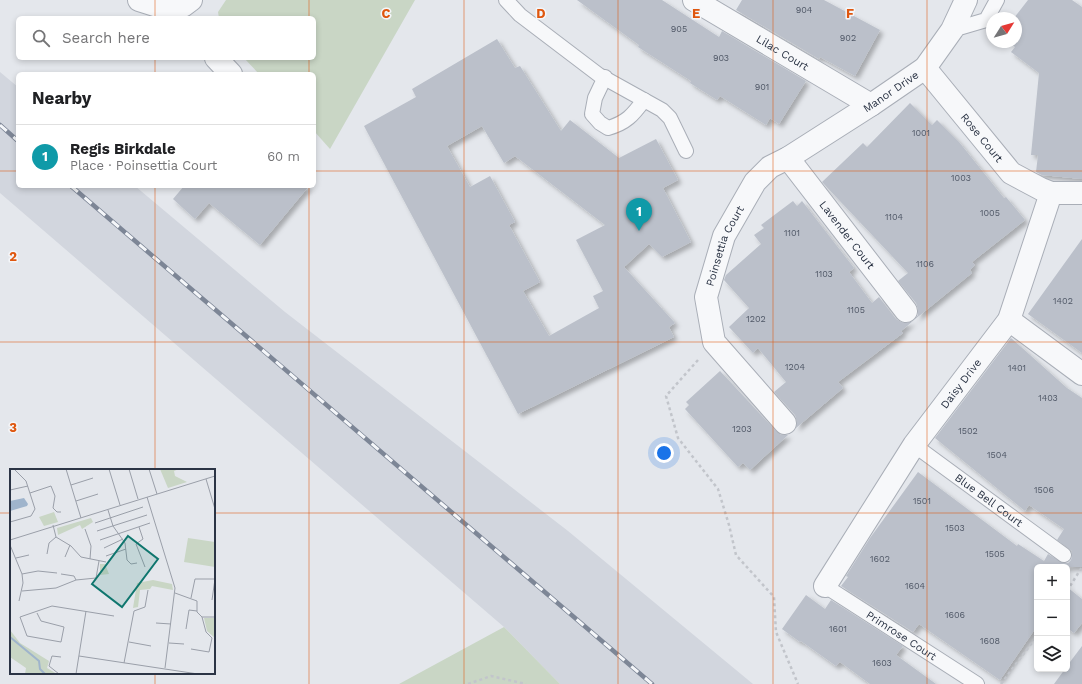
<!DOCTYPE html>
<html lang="en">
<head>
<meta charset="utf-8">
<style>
	body { margin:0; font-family:"Work Sans",sans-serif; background:#f2f2f2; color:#202124 }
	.controls { position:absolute; right:12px; bottom:12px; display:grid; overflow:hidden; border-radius:6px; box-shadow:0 2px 6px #0003 }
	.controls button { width:36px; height:36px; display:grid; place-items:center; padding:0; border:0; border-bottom:1px solid #e0e0e0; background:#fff; color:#202124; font:20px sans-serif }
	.compass { position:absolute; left:986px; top:12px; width:36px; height:36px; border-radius:50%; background:#fff; box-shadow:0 2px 6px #0003; rotate:53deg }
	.you { position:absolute; left:664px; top:453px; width:14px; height:14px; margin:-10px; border:3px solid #fff; border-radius:50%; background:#1a73e8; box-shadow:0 0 0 6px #1a73e833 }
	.badge { display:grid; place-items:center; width:26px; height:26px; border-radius:50%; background:#0b8043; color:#fff; font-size:13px; font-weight:700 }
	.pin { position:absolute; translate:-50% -33px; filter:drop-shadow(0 1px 2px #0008) }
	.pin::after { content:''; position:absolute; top:21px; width:14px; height:12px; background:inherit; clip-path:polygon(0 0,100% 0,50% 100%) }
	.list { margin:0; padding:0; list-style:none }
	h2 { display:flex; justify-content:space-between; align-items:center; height:52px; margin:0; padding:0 16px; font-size:17px }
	h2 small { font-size:13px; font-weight:400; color:#757577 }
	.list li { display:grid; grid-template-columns:26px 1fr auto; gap:12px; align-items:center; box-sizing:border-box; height:64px; padding:0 16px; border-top:1px solid #e0e0e0 }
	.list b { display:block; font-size:15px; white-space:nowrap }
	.list p { margin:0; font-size:13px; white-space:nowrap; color:#757577 }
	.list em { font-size:13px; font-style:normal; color:#757577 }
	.icon { flex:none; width:22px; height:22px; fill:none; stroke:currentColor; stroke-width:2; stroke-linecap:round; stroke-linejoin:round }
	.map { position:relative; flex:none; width:1082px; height:684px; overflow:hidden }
	.search { position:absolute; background:#fff; box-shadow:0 2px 6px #0003; left:16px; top:16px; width:300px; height:44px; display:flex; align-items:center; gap:10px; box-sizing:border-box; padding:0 14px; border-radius:6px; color:#757577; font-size:15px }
	.panel { position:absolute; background:#fff; box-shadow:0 2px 6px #0003; left:16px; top:72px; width:300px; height:116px; border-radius:6px }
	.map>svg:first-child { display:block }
	.built { fill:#d2d6de }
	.park { fill:#c9d6c5 }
	.building { fill:#bbc0ca; fill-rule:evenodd; filter:url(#shadow) }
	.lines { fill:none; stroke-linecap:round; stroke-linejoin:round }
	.lane-casing { stroke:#a9aeb7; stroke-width:16 }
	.street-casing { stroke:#a9aeb7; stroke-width:24 }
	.path { stroke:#c2c5cb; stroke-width:2.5; stroke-dasharray:3 3; stroke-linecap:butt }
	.lane { stroke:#f7f8fa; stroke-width:14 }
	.street { stroke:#f7f8fa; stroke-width:22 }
	.rail-casing { stroke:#7d8696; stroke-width:4.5 }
	.rail { stroke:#f4f6f9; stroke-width:3; stroke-dasharray:9; stroke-linecap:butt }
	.grid { fill:none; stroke:#df570f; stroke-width:1; stroke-opacity:0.55 }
	.labels { text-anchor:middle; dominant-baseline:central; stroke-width:3; stroke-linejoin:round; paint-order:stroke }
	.number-label { font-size:9px; fill:#4f5766 }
	.street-label { font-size:11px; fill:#2b3445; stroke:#f4f6f9 }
	.inset-river { fill:none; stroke:#9fb4cc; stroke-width:2 }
	.inset-road { fill:none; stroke:#9a9fa9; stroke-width:1 }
	.view { fill:#0f766e; fill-opacity:0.15; stroke:#0f766e; stroke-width:2 }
	.inset-edge { fill:none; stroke:#2b3445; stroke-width:2 }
	.grid-label { font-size:13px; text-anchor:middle; font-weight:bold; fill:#df570f; stroke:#f4f6f9; stroke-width:3; stroke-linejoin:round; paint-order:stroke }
</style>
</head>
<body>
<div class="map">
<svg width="1082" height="684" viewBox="0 0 1082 684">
	<defs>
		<filter id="shadow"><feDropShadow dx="3.5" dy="3.5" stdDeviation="2" flood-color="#0004"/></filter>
	</defs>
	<rect width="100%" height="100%" fill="#e4e7ec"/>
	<path class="built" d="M0,72L18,87V186H135L285,312L568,531L753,684H560L504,627L0,193Z"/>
	<path class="park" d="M226,0H415L330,149L314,131V74H259L244,58H314V18H219L218,12Z
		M504,627L560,684H399Z"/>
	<path class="building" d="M577,0H662L719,37L722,31L806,81L779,124L770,118L766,125L720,96L717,100L690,83L691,81L638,47L639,45Z
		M742,0H824L880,30L855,76L820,57L819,59L736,10Z
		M1028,0H1072L1082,7V179L1042,175L1036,172L1038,155H1031L1039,73L1011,52L1015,47L1009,42H1016V18H1014Z
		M497,39L515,68L520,66L561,131L570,120L619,158L656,139L678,180L663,188L691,242L662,257L649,244L624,267L675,323L669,327L674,337L518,414L364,126L416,97L412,89ZM482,126L504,163L515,156L605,225L576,240L603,291L593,296L599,308L549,336L523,291L540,282L509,225L515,222L490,176L470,187L447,146Z
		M910,103L932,125L937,120L959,142L1004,198L1006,197L1025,220L972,262L975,265L970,270L972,273L914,320L918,315V309L916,303L898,281L908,273L822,182L863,143L867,147Z
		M184,186H309L260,245L209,203L195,219L173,199Z
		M793,201L797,206L802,201L854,268L849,272L872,303L879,297L896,319L901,322L907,323L913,321L901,331L903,333L838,382L843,388L796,428L797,421L795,415L774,392L786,382L758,348L753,353L729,327L749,308L724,280L726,275L761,244L754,235L764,228L761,225Z
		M1082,239V353L1028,314Z
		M1011,338L1067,388L1082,398V567H1037V626L1000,680L919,624L913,632L841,586L848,577L846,576L870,538L918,472L1017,546L1018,544L1044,561L1048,554L1063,563H1068L1071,560L1072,556V551L1057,540L1064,529L1029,505L1025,511L935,438Z
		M720,371L776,431L781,435H788L750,470L743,463L738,467L685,409L689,405L686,402Z
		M1067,587L1082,599V623L1074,633L1067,628Z
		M806,595L825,609L831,600L903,646L896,655L936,684H870L840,662L836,666L801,641L800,642L782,629Z
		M1082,646V684H1054L1065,669H1067V666Z"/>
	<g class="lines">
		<g class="lane-casing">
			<g id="lane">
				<path d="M506,0L520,15L599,75L662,110L670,118L686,151"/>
				<path d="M952,30L986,20L997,0"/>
				<path d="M605,77L595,98L592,114L600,123L608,128C626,123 633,115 644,100"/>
				<path id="s1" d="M914,445L1064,555"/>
				<path id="s2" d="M825,586L977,684"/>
			</g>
		</g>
		<g class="street-casing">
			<g id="street">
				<path d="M139,0L161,7L183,6L191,0"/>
				<path id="s3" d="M694,0L871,105"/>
				<path d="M216,58L231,74"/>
				<path id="s4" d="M925,68L1011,173L1041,189L1051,193"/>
				<path id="s5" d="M788,158L906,311"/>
				<path d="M1009,320L1082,374"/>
				<path id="s6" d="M785,423L714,342L706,297L724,236L755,182L770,167L788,158L871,105L925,68L952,30L966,0"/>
				<path id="s7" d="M825,586L914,445L1009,320L1051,193H1082"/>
			</g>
		</g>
		<path class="path" d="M698,360L666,396L678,438L718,489L729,525L736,555L774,597L776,632L798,684
			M1067,591L1082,567
			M468,684L491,676L526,684
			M1001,684L1037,636"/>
		<use href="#lane" class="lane"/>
		<use href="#street" class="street"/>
		<g class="rail-casing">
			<path id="rail" d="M0,125L18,141
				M71,186L652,684"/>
		</g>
		<use href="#rail" class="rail"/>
	</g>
	<path class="grid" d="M155,0V18M309,0V18M464,0V684M618,0V684M773,0V684M927,0V684M155,58V74M309,58V74M0,171H18M314,171H1082M155,186V470M309,186V684M0,342H1082M0,513H11M214,513H1082M155,673V684"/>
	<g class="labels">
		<g class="number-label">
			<text x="804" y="10">904</text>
			<text x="679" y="29">905</text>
			<text x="848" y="38">902</text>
			<text x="721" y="58">903</text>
			<text x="762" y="87">901</text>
			<text x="921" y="133">1001</text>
			<text x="961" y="178">1003</text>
			<text x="990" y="213">1005</text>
			<text x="894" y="217">1104</text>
			<text x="792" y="233">1101</text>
			<text x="925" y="264">1106</text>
			<text x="824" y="274">1103</text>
			<text x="1063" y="301">1402</text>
			<text x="856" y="310">1105</text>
			<text x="756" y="319">1202</text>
			<text x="795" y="367">1204</text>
			<text x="1017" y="368">1401</text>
			<text x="1048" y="398">1403</text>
			<text x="742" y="429">1203</text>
			<text x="968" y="431">1502</text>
			<text x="997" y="455">1504</text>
			<text x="1044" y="490">1506</text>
			<text x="922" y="501">1501</text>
			<text x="955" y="528">1503</text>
			<text x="995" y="554">1505</text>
			<text x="880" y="559">1602</text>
			<text x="915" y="586">1604</text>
			<text x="955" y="615">1606</text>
			<text x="838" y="629">1601</text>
			<text x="990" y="641">1608</text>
			<text x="882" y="663">1603</text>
		</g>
		<g class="street-label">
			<text stroke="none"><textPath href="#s3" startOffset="103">Lilac Court</textPath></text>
			<text stroke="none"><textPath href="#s6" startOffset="443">Manor Drive</textPath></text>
			<text stroke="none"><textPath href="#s4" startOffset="90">Rose Court</textPath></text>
			<text stroke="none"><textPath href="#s5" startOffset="97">Lavender Court</textPath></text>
			<text stroke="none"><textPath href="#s6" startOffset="208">Poinsettia Court</textPath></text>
			<text stroke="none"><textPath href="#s7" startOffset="244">Daisy Drive</textPath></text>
			<text stroke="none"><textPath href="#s1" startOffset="93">Blue Bell Court</textPath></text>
			<text stroke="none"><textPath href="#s2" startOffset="91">Primrose Court</textPath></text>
		</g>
	</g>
	<g transform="translate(10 469)">
		<rect width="205" height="205" fill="#e4e7ec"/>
		<path d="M150,0H169L164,2L165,7L177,13L158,19ZM44,43L48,53L34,57L29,48ZM81,49L83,53L72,60L70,56L48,66L47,59ZM178,69L205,73V98L174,93ZM90,95H95L99,105L90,106ZM143,111L162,115L163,121L142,117L140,120L130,121L128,138L123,139L127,114ZM194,149H205V169L197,162ZM0,161L10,174L39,192L37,199L47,205H15L16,199L0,188Z" fill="#c9d6c5"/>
		<path d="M14,29L18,35L17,37L0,42V32Z" fill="#9fb4cc"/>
		<path class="inset-river" d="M0,168L29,192L30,200L35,205"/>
		<path class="inset-road" d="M56,0L71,49M99,0L110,36M119,0L128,30M139,0L147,25M196,10L205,40M61,16L83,9M0,21L18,17M20,24L41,17L45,27L43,39L47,43H51M137,28L165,119L155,199M66,32L88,25M98,41L103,57L115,74L117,91L121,95L127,94M100,49L133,38M0,53L21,47L25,40L16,12L4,0M85,54L100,49M43,56L46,68L61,77L71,88L96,93M129,58L133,70L126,75L135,98M75,60L81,77L80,90M87,62L137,46M0,71L205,7M90,71L140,54M0,76L12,105L13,114L9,132M94,79L113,70M37,85L39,74L46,68M96,87L116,80M55,88L60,76M6,89L19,86M12,105L28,102L47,104M51,105L64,107L66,111M12,122L46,119L66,111L86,109L89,92M165,124L187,132V143L192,148L196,163L202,169L199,183L181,180M181,129L185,110H205L202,131M27,144L31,152L54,158L51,173L17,167L10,148L42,137L104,147M192,148H205M146,154L161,155M176,160L179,141L187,142M119,173L141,177M159,174L174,175M69,187L188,205M114,194L124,142L135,138L138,121M49,205L39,197L42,187L51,188M66,205L76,142"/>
		<path class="view" d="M118,67L148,90L112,138L82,115Z"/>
		<rect width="205" height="205" class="inset-edge"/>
	</g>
	<g class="grid-label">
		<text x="386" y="18">C</text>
		<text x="541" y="18">D</text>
		<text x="696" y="18">E</text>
		<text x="850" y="18">F</text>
		<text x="13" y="261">2</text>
		<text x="13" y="432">3</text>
	</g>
</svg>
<div class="controls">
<button>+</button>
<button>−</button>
<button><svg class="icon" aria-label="layers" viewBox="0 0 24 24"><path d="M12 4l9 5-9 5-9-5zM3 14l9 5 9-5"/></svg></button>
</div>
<svg class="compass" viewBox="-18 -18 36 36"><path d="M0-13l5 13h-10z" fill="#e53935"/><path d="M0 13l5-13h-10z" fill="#757577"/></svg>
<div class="you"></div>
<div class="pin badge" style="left:639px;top:231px;background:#0f9aa8">1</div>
<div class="search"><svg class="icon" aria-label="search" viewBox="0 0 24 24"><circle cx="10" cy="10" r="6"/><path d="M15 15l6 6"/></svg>Search here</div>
<section class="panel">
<h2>Nearby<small></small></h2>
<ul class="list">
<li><span class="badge" style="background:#0f9aa8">1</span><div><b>Regis Birkdale</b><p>Place · Poinsettia Court</p></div><em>60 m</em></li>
</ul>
</section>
</div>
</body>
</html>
